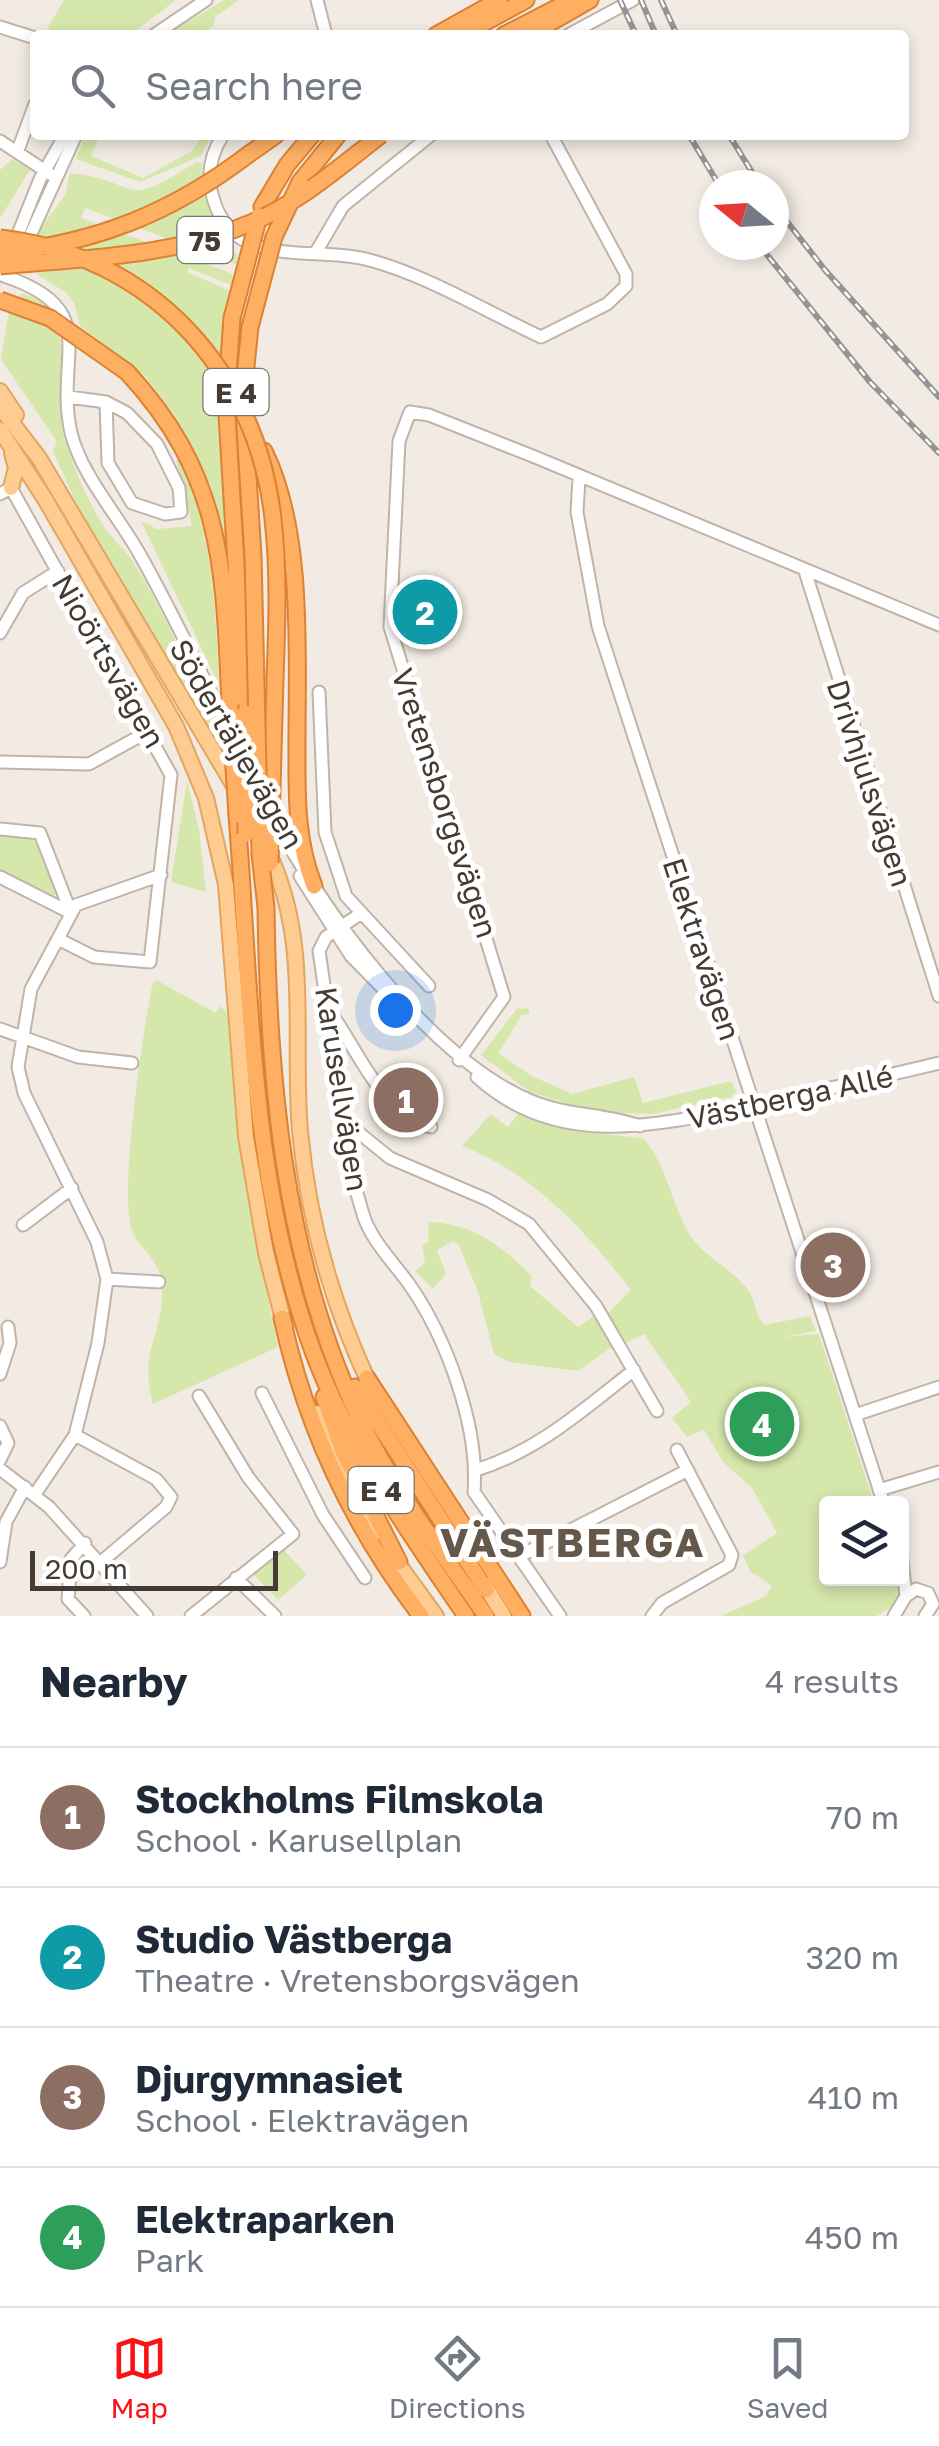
<!DOCTYPE html>
<html lang="en">
<head>
<meta charset="utf-8">
<style>
	body { margin:0; font-family:"Golos Text",sans-serif; background:#f2f2f3; color:#1f2937 }
	.controls { position:absolute; right:30px; bottom:30px; display:grid; overflow:hidden; border-radius:10px; box-shadow:0 5px 15px #0003 }
	.controls button { width:90px; height:90px; display:grid; place-items:center; padding:0; border:0; border-bottom:2px solid #e0e1e3; background:#fff; color:#1f2937; font:50px sans-serif }
	.compass { position:absolute; left:699px; top:170px; width:90px; height:90px; border-radius:50%; background:#fff; box-shadow:0 5px 15px #0003; rotate:288deg }
	.scale { position:absolute; left:30px; bottom:25px; width:248px; box-sizing:border-box; padding-left:10px; border:5px solid #443b34; border-top:0; font-size:28px; line-height:35px; white-space:nowrap; color:#443b34; -webkit-text-stroke:8px #fff; paint-order:stroke }
	.you { position:absolute; left:395px; top:1010px; width:35px; height:35px; margin:-25px; border:8px solid #fff; border-radius:50%; background:#1a73e8; box-shadow:0 0 0 15px #1a73e833 }
	.badge { display:grid; place-items:center; width:65px; height:65px; border-radius:50%; background:#fa1217; color:#fff; font-size:32px; font-weight:700 }
	.pin { position:absolute; translate:-50% -50%; border:5px solid #fff; box-shadow:0 2px 10px #0006 }
	.list { margin:0; padding:0; list-style:none }
	h2 { display:flex; justify-content:space-between; align-items:center; height:130px; margin:0; padding:0 40px; font-size:42px }
	h2 small { font-size:32px; font-weight:400; color:#747a83 }
	.list li { display:grid; grid-template-columns:65px 1fr auto; gap:30px; align-items:center; box-sizing:border-box; height:140px; padding:0 40px; border-top:2px solid #e0e1e3 }
	.list b { display:block; font-size:38px; white-space:nowrap }
	.list p { margin:0; font-size:32px; white-space:nowrap; color:#747a83 }
	.list em { font-size:32px; font-style:normal; color:#747a83 }
	.icon { flex:none; width:55px; height:55px; fill:none; stroke:currentColor; stroke-width:2; stroke-linecap:round; stroke-linejoin:round }
	.map { position:relative; flex:none; width:939px; height:1616px; overflow:hidden }
	.search { position:absolute; background:#fff; box-shadow:0 5px 15px #0003; left:30px; right:30px; top:30px; height:110px; display:flex; align-items:center; gap:25px; box-sizing:border-box; padding:0 35px; border-radius:10px; color:#747a83; font-size:38px }
	.sheet { height:690px; background:#fff }
	nav { display:flex; justify-content:space-around; align-items:center; box-sizing:border-box; height:140px; border-top:2px solid #e0e1e3; background:#fff; font-size:28px; color:#747a83 }
	nav a { display:grid; justify-items:center; gap:5px }
	nav .on { color:#fa1217 }
	.map>svg:first-child { display:block }
	.green { fill:#d6e7ab }
	.lines { fill:none; stroke-linecap:round; stroke-linejoin:round }
	.minor-casing { stroke:#c0b4a9; stroke-width:15 }
	.major-casing { stroke:#e3a560; stroke-width:18 }
	.highway-casing { stroke:#dd8132; stroke-width:19 }
	.minor { stroke:#fff; stroke-width:11 }
	.major { stroke:#fecc90; stroke-width:14 }
	.highway { stroke:#feaf62; stroke-width:15 }
	.rail-casing { stroke:#949494; stroke-width:6 }
	.rail { stroke:#fff; stroke-width:2.5; stroke-dasharray:8; stroke-linecap:butt }
	.highway-bridge-casing { stroke:#dd8132; stroke-width:19; stroke-linecap:butt }
	.highway-bridge { stroke:#feaf62; stroke-width:15 }
	.labels { text-anchor:middle; dominant-baseline:central; stroke-width:10; stroke-linejoin:round; paint-order:stroke }
	.shield { fill:#fff; stroke:#7c7671; stroke-width:2.5 }
	.shield-label { font-size:28px; font-weight:bold; fill:#443b34 }
	.street-label { font-size:30px; fill:#443b34; stroke:#fff }
	.district-label { font-size:40px; font-weight:bold; letter-spacing:2.5px; fill:#66574b; stroke:#fff }
</style>
</head>
<body>
<div class="map">
<svg width="939" height="1616" viewBox="0 0 939 1616">
	<rect width="100%" height="100%" fill="#f2ebe3"/>
	<path class="green" d="M64,0H176L130,35H53L48,27Z
		M224,0H239L215,17L214,25L201,35H166Z
		M85,135H100L91,156L143,178L192,151L203,135H211L201,156L140,182L76,159Z
		M12,159L30,170L0,218V170Z
		M196,162L202,163C199,200 215,226 237,255L236,264L85,208L81,218L233,274L231,285L189,268L187,272L230,291L218,381L230,593L212,488L173,413L147,378L80,326L74,303L65,292L38,275L33,257L38,232L65,195L70,173C145,181 118,213 196,162Z
		M21,294C85,303 50,396 65,440C75,470 86,498 103,525C111,538 123,548 132,560C167,616 193,680 223,738L225,756L87,527L53,451L57,442L1,359L9,312Z
		M181,459C212,533 216,606 219,685L141,521L157,529L192,526L176,460Z
		M187,781L199,829L206,892L171,882Z
		M0,833C52,839 43,844 57,891L51,901L0,874Z
		M158,981L216,1013L220,1006L227,1013L246,1191L278,1347L153,1404C139,1349 162,1338 162,1292C162,1257 142,1254 133,1233C117,1199 144,1025 153,982Z
		M528,1008L530,1014L522,1015L498,1053L532,1076L572,1094L634,1077L643,1103L731,1081L736,1091L731,1097L652,1114L594,1112L530,1092L481,1055L517,1009Z
		M491,1114L508,1127L518,1114L571,1131L643,1138C666,1164 671,1200 687,1230C702,1258 731,1266 748,1290C756,1301 755,1315 764,1325L810,1316L816,1331L784,1337L819,1334L874,1503L826,1504V1578L899,1579C903,1601 896,1605 877,1616H721L766,1596L772,1586L750,1571L743,1556L777,1533L752,1488L723,1462L704,1430L687,1437L672,1418L691,1402L644,1334L624,1344L607,1314L631,1290C585,1230 534,1174 462,1146Z
		M428,1222C471,1223 504,1246 532,1277L530,1286L578,1327L595,1315L613,1346L578,1371L509,1362L494,1354L478,1292L459,1245L453,1241L437,1250L446,1274L433,1289L415,1271L425,1263L422,1245L429,1241Z
		M282,1548L307,1575L278,1600L252,1573Z"/>
	<g class="lines">
		<g class="minor-casing">
			<path id="minor" d="M317,0L326,35
				M0,27L35,38
				M154,35L206,0
				M568,35L633,0
				M223,135C210,155 206,178 214,201C236,272 316,244 373,261C430,277 487,312 541,337L607,304L626,286V274L551,135
				M0,141L50,174
				M18,150L35,104
				M14,244L40,179L65,135
				M24,249L76,135
				M316,252L343,206L431,135
				M4,276C104,309 54,356 71,433C82,476 117,514 139,553C172,611 200,672 230,731
				M69,397L106,402L127,413L157,444L179,488L181,512L165,514L132,503L108,463L106,402
				M579,478L577,512L598,626L884,1504
				M0,494L11,488L171,775L150,962L94,957L58,939
				M805,571L939,996
				M0,633L23,593L58,571
				M319,692L325,832L346,896L429,986
				M0,762L89,764L149,731
				M272,814C320,909 429,1057 529,1100C565,1116 604,1113 640,1126
				M0,829L40,833L71,913
				M300,876L351,956L401,1007
				M0,877L71,913
				M360,914L326,937L319,951C333,1038 336,1129 363,1214C370,1239 394,1263 409,1284C447,1338 479,1427 474,1492L560,1616
				M331,1013C358,1050 383,1116 431,1127
				M0,1029L78,1057L132,1063
				M459,1060L504,997L390,627L399,441L410,412L429,415L535,457L939,625
				M477,1077C561,1154 668,1123 767,1102C825,1089 882,1077 939,1063
				M342,1119L390,1158L488,1200L529,1224L596,1306L657,1411
				M23,1225L72,1188
				M107,1279L159,1282
				M0,1374L10,1343L8,1327
				M262,1393L323,1515L365,1578
				M855,1415L939,1387
				M0,1426L8,1443L0,1460
				M75,1435L156,1479L171,1497L166,1507L101,1562
				M0,1469L49,1507L147,1616
				M476,1470C538,1451 584,1409 634,1370
				M879,1490L939,1472
				M35,1494L75,1435L98,1343L107,1279L97,1242L24,1093L18,1067L31,989L76,905L161,875
				M520,1556L688,1470
				M0,1562L6,1522L25,1487
				M236,1578L275,1616
				M906,1596L916,1589L928,1593L933,1604L925,1616
				M84,1616L68,1599L71,1559L85,1543
				M191,1616L293,1534L248,1477L199,1396
				M652,1616L662,1603L729,1565L732,1555L677,1450
				M894,1616L906,1596L902,1560"/>
		</g>
		<g class="major-casing">
			<path id="major" d="M0,391L16,415
				M0,407L39,458L234,786
				M0,430L45,499L176,726L206,798L226,885L246,1137L266,1253L285,1327
				M11,488L16,468L12,453
				M269,854C311,943 292,1036 300,1131C308,1219 333,1307 371,1387
				M317,1413L355,1497L377,1532
				M391,1554L436,1616
				M483,1583L504,1616"/>
		</g>
		<g class="highway-casing">
			<path id="highway" d="M436,35L499,0
				M462,35L526,0
				M504,35L572,0
				M529,35L590,0
				M249,154L276,135
				M300,182L338,135
				M262,207L287,165L312,135
				M232,318L226,399L245,713
				M250,327L243,396L253,556
				M127,372C224,477 224,569 230,705
				M264,451C304,531 297,653 297,741C297,792 295,838 314,886
				M272,788L275,679
				M237,815C251,995 250,1182 314,1354C350,1450 409,1532 466,1616
				M266,907C268,1080 284,1259 359,1418C393,1489 442,1552 486,1616
				M282,1318C306,1428 352,1526 421,1616
				M367,1378L522,1616
				M355,1387L486,1590
				M324,1397L343,1451L399,1562"/>
		</g>
		<use href="#minor" class="minor"/>
		<use href="#major" class="major"/>
		<use href="#highway" class="highway"/>
		<g class="rail-casing">
			<path id="rail" d="M620,0L636,35
				M641,0L656,35
				M661,0L677,35
				M689,135L719,185
				M729,135L760,185
				M774,205L825,270L939,397
				M759,245L870,382L939,453"/>
		</g>
		<use href="#rail" class="rail"/>
		<g class="highway-bridge-casing">
			<path id="highway-bridge" d="M0,238C151,255 257,371 273,519C279,572 277,626 275,679
				M0,253C96,243 172,213 249,154
				M0,266C83,258 171,257 248,224C298,204 339,167 381,135
				M0,300L50,318L127,372
				M232,318L259,216
				M250,327L274,237L300,182
				M253,556L260,855L266,907
				M230,705L237,815
				M245,713L246,834
				M270,863L272,788"/>
		</g>
		<use href="#highway-bridge" class="highway-bridge"/>
	</g>
	<g class="labels">
		<g class="shield">
			<rect x="177.5" y="217" width="55" height="46" rx="8"/>
			<rect x="203.5" y="369" width="65" height="46" rx="8"/>
			<rect x="348.5" y="1467" width="65" height="46" rx="8"/>
		</g>
		<g class="shield-label">
			<text x="205" y="240">75</text>
			<text x="236" y="392">E 4</text>
			<text x="381" y="1490">E 4</text>
		</g>
		<g class="street-label">
			<text transform="translate(109 661) rotate(60)">Nioörtsvägen</text>
			<text transform="translate(237 744) rotate(60)">Södertäljevägen</text>
			<text transform="translate(870 783) rotate(72)">Drivhjulsvägen</text>
			<text transform="translate(445 803) rotate(72)">Vretensborgsvägen</text>
			<text transform="translate(702 949) rotate(72)">Elektravägen</text>
			<text transform="translate(342 1089) rotate(81)">Karusellvägen</text>
			<text transform="translate(790 1097) rotate(-12)">Västberga Allé</text>
		</g>
		<g class="district-label">
			<text x="573" y="1542">VÄSTBERGA</text>
		</g>
	</g>
</svg>
<div class="controls">
<button><svg class="icon" aria-label="layers" viewBox="0 0 24 24"><path d="M12 4l9 5-9 5-9-5zM3 14l9 5 9-5"/></svg></button>
</div>
<svg class="compass" viewBox="-18 -18 36 36"><path d="M0-13l5 13h-10z" fill="#e53935"/><path d="M0 13l5-13h-10z" fill="#747a83"/></svg>
<div class="scale">200 m</div>
<div class="you"></div>
<div class="pin badge" style="left:406px;top:1100px;background:#8d6e63">1</div>
<div class="pin badge" style="left:425px;top:612px;background:#0f9aa8">2</div>
<div class="pin badge" style="left:833px;top:1265px;background:#8d6e63">3</div>
<div class="pin badge" style="left:762px;top:1424px;background:#2e9e5b">4</div>
<div class="search"><svg class="icon" aria-label="search" viewBox="0 0 24 24"><circle cx="10" cy="10" r="6"/><path d="M15 15l6 6"/></svg>Search here</div>
</div>
<section class="sheet">
<h2>Nearby<small>4 results</small></h2>
<ul class="list">
<li><span class="badge" style="background:#8d6e63">1</span><div><b>Stockholms Filmskola</b><p>School · Karusellplan</p></div><em>70 m</em></li>
<li><span class="badge" style="background:#0f9aa8">2</span><div><b>Studio Västberga</b><p>Theatre · Vretensborgsvägen</p></div><em>320 m</em></li>
<li><span class="badge" style="background:#8d6e63">3</span><div><b>Djurgymnasiet</b><p>School · Elektravägen</p></div><em>410 m</em></li>
<li><span class="badge" style="background:#2e9e5b">4</span><div><b>Elektraparken</b><p>Park</p></div><em>450 m</em></li>
</ul>
</section>
<nav>
<a class="on"><svg class="icon" aria-label="map" viewBox="0 0 24 24"><path d="M3 6l6-2 6 2 6-2v14l-6 2-6-2-6 2zM9 4v14M15 6v14"/></svg>Map</a>
<a><svg class="icon" aria-label="directions" viewBox="0 0 24 24"><path d="M12 3l9 9-9 9-9-9zM9 14v-3h6M13 9l2 2-2 2"/></svg>Directions</a>
<a><svg class="icon" aria-label="saved" viewBox="0 0 24 24"><path d="M7 4h10v16l-5-4-5 4z"/></svg>Saved</a>
</nav>
</body>
</html>
